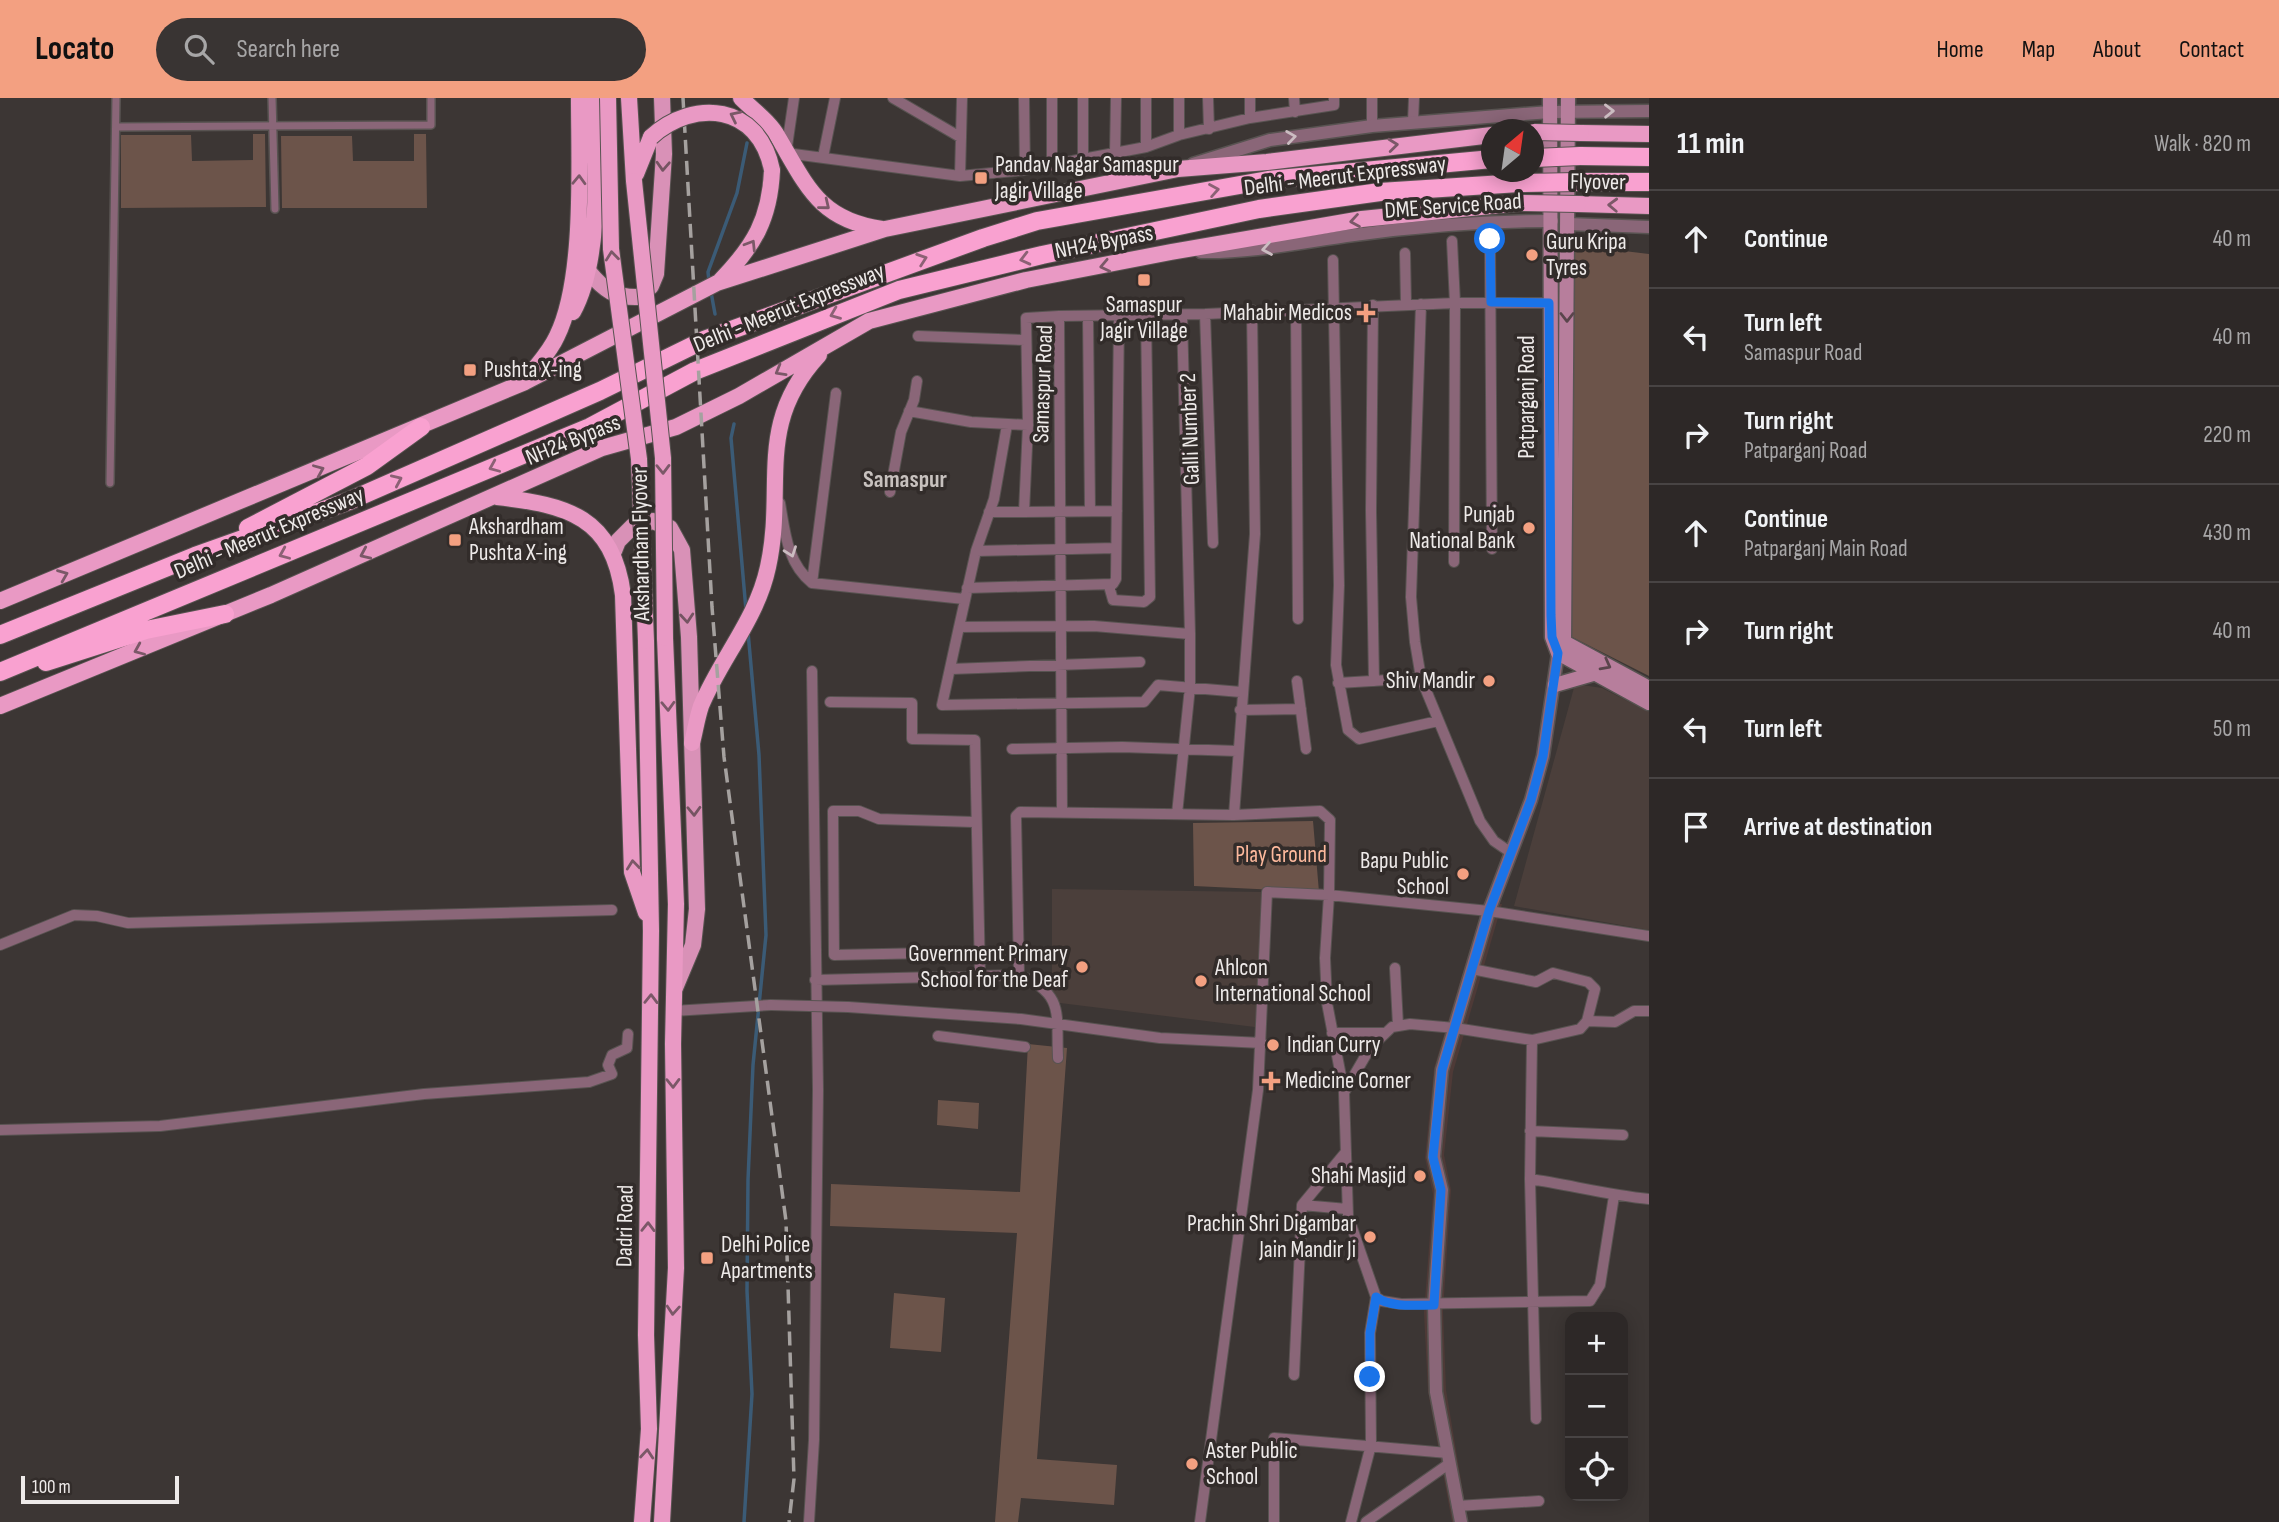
<!DOCTYPE html>
<html lang="en">
<head>
<meta charset="utf-8">
<style>
	body { margin:0; font-family:"Sofia Sans Condensed",sans-serif; background:#393433; color:#f1f3f6 }
	.controls { position:absolute; right:21px; bottom:21px; display:grid; overflow:hidden; border-radius:14px; box-shadow:0 4px 18px #0003 }
	.controls button { width:63px; height:63px; display:grid; place-items:center; padding:0; border:0; border-bottom:2px solid #484444; background:#2d2827; color:#f1f3f6; font:35px sans-serif }
	.compass { position:absolute; left:1481px; top:21px; width:63px; height:63px; border-radius:50%; background:#2d2827; box-shadow:0 4px 18px #0003; rotate:29deg }
	.scale { position:absolute; left:21px; bottom:18px; width:158px; box-sizing:border-box; padding-left:7px; border:4px solid #eeeae9; border-top:0; font-size:19px; line-height:24px; white-space:nowrap; color:#eeeae9; -webkit-text-stroke:5px #322c2a; paint-order:stroke }
	.stop { position:absolute; width:21px; height:21px; margin:-16px; border:5px solid #1a73e8; border-radius:50%; background:#fff }
	.stop.end { background:#1a73e8; border-color:#fff; box-shadow:0 2px 7px #0008 }
	.list { margin:0; padding:0; list-style:none }
	h2 { display:flex; justify-content:space-between; align-items:center; height:91px; margin:0; padding:0 28px; font-size:30px }
	h2 small { font-size:23px; font-weight:400; color:#a7a6a7 }
	.list li { display:grid; grid-template-columns:46px 1fr auto; gap:21px; align-items:center; box-sizing:border-box; height:98px; padding:0 28px; border-top:2px solid #484444 }
	.list b { display:block; font-size:26px; white-space:nowrap }
	.list p { margin:0; font-size:23px; white-space:nowrap; color:#a7a6a7 }
	.list em { font-size:23px; font-style:normal; color:#a7a6a7 }
	.icon { flex:none; width:38px; height:38px; fill:none; stroke:currentColor; stroke-width:2; stroke-linecap:round; stroke-linejoin:round }
	.map { position:relative; flex:none; width:1649px; height:1424px; overflow:hidden }
	header { display:flex; align-items:center; gap:42px; box-sizing:border-box; height:98px; padding:0 35px; background:#f3a081; color:#111 }
	header strong { font-size:33px }
	nav { display:flex; gap:38px; margin-inline-start:auto; font-size:24px }
	.search { width:490px; height:63px; background:#393433; display:flex; align-items:center; gap:18px; box-sizing:border-box; padding:0 24px; border-radius:38px; color:#a7a6a7; font-size:26px }
	main { display:flex }
	aside { flex:1; background:#2d2827 }
	.map>svg:first-child { display:block }
	.commercial { fill:#4e3a37 }
	.built { fill:#4b3f3b }
	.green { fill:#6c544a }
	.lines { fill:none; stroke-linecap:round; stroke-linejoin:round }
	.stream { stroke:#3b5b76; stroke-width:3.5 }
	.pedestrian-casing { stroke:#585351; stroke-width:10 }
	.minor-casing { stroke:#585351; stroke-width:12 }
	.tertiary-casing { stroke:#585351; stroke-width:15 }
	.secondary-casing { stroke:#585351; stroke-width:17 }
	.primary-casing { stroke:#585351; stroke-width:18 }
	.trunk-casing { stroke:#585351; stroke-width:18 }
	.motorway-casing { stroke:#585351; stroke-width:20 }
	.pedestrian { stroke:#8a6678; stroke-width:7 }
	.minor { stroke:#8a6678; stroke-width:10 }
	.tertiary { stroke:#8a6678; stroke-width:12 }
	.secondary { stroke:#b77e9c; stroke-width:14 }
	.primary { stroke:#d991b7; stroke-width:16 }
	.trunk { stroke:#e999c4; stroke-width:16 }
	.motorway { stroke:#f9a1d0; stroke-width:18 }
	.rail { stroke:#a5a19f; stroke-width:3.5; stroke-dasharray:14 7; stroke-linecap:butt }
	.minor-bridge-casing { stroke:#585351; stroke-width:12; stroke-linecap:butt }
	.trunk-bridge-casing { stroke:#585351; stroke-width:18; stroke-linecap:butt }
	.motorway-bridge-casing { stroke:#585351; stroke-width:20; stroke-linecap:butt }
	.minor-bridge { stroke:#8a6678; stroke-width:10 }
	.trunk-bridge { stroke:#e999c4; stroke-width:16 }
	.motorway-bridge { stroke:#f9a1d0; stroke-width:18 }
	.oneway { stroke:#cbbcc1 }
	.oneway2 { stroke:#7b5868 }
	.oneway3 { stroke:#755462 }
	.oneway4 { stroke:#8c6175 }
	.oneway5 { stroke:#5a454c }
	.route { stroke:#1a73e8; stroke-width:9 }
	.poi-dot { fill:#f3a081; stroke:#322c2a; stroke-width:2.5 }
	.labels { text-anchor:middle; dominant-baseline:central; stroke-width:7; stroke-linejoin:round; paint-order:stroke }
	.poi-label { font-size:23px; fill:#eeeae9; stroke:#322c2a; text-anchor:start }
	.street-label { font-size:23px; fill:#eeeae9; stroke:#322c2a }
	.park-label { font-size:23px; fill:#fdb99d; stroke:#322c2a }
	.neighbourhood-label { font-size:24px; font-weight:bold; fill:#c7c1be; stroke:#322c2a }
</style>
</head>
<body>
<header>
<strong>Locato</strong>
<div class="search"><svg class="icon" aria-label="search" viewBox="0 0 24 24"><circle cx="10" cy="10" r="6"/><path d="M15 15l6 6"/></svg>Search here</div>
<nav><a>Home</a><a>Map</a><a>About</a><a>Contact</a></nav>
</header>
<main>
<div class="map">
<svg width="1649" height="1424" viewBox="0 0 1649 1424">
	<rect width="100%" height="100%" fill="#3c3634"/>
	<path class="commercial" d="M1484,804L1502,806L1453,974L1444,1057L1451,1092L1443,1213L1446,1292L1468,1424H1452L1428,1294L1424,1215L1433,1096L1425,1060L1434,970Z"/>
	<path class="built" d="M1575,586L1602,590L1649,614V832L1514,808Z
		M1052,791L1263,794V930L1052,904Z"/>
	<path class="green" d="M253,36H265L266,109L121,110V37H191L192,63L253,62Z
		M414,36H426L427,110H282L281,38H352L353,63H414Z
		M1574,147L1649,156V578L1570,538Z
		M1313,723L1319,794L1194,788L1193,725Z
		M1028,946L1067,950L1037,1361L1117,1367L1114,1407L1021,1400L1018,1424H995L1017,1135L830,1128L831,1086L1020,1094Z
		M938,1002L979,1005L978,1031L937,1027Z
		M894,1195L945,1200L941,1254L890,1250Z"/>
	<g class="lines">
		<path class="stream" d="M709,183L708,174L737,95L747,45
			M711,194L715,216
			M734,326L731,340L746,512
			M744,1424L752,1296L747,1193L748,1082L753,967L766,837L759,657L748,534"/>
		<g class="pedestrian-casing">
			<path id="pedestrian" d="M272,0L275,111
				M116,29L431,27V0
				M110,385L116,0"/>
		</g>
		<g class="minor-casing">
			<path id="minor" d="M794,0L786,55L960,78L1025,72L1146,49L1179,37L1250,20L1334,7V0
				M893,0L960,39
				M1024,0L1025,72
				M1052,0V66
				M1146,0V49
				M1179,0V37
				M1208,0L1209,31
				M1294,0L1295,14
				M1372,0V28
				M1250,20V0
				M1413,24L1414,0
				M1115,55L1116,0
				M823,59L835,0
				M1083,60V0
				M960,78L962,0
				M1490,141L1492,451
				M1452,143L1455,205L1454,464
				M1405,155L1406,206
				M1333,162L1339,487L1336,567L1348,632L1359,641L1438,623
				M1421,206L1411,499L1415,544L1421,580L1480,723L1494,743L1510,754
				M1373,207L1371,413L1374,583
				M1296,211L1298,521
				M1205,216L1213,445
				M1088,218L1090,413
				M918,238L1026,242
				M909,313L971,324L1028,327L1026,220L1059,218
				M1007,327L994,401L976,453L959,529L1094,528L1190,536L1182,217
				M890,394L901,334L914,302L917,283
				M780,405C785,434 787,465 812,485L964,501
				M989,414H1024L1028,327
				M1024,414L1117,413
				M976,453L1116,450
				M812,485L836,295
				M1109,488L1113,502L1144,504L1150,499L1146,217
				M967,490L1113,486L1116,481L1119,218
				M959,529L942,607L1144,604L1158,587L1241,594
				M951,571L1140,564
				M1297,583L1306,651
				M1338,585L1421,580
				M830,604L912,605V641L975,642L980,877
				M1240,612L1301,611
				M1012,651L1122,649L1237,653
				M1062,714L1059,218L1205,216L1455,205H1549
				M1177,716L1190,589V536
				M1234,717L1255,436L1252,212
				M974,724L879,721L859,713H833L834,857L979,854
				M0,847L74,817L97,818L128,825L612,812
				M1395,870L1398,927
				M1019,877L1016,718L1020,714L1234,717L1320,713L1330,722L1329,797L1489,813L1649,838
				M815,882L1019,877C1065,896 1056,916 1058,960
				M848,909L1021,921L1160,940L1262,945
				M673,913L771,907
				M1587,923L1615,924L1634,913H1649
				M1332,935H1383
				M938,938L1025,949
				M1532,942L1530,1081L1536,1321
				M1345,993L1370,950L1392,929L1410,926L1455,930L1532,942L1580,931L1587,923L1595,891L1588,884L1553,875L1536,884L1472,871
				M0,1032L160,1028L424,996L589,984L612,976L608,967L612,957L627,950L628,936
				M1530,1033L1623,1037
				M1530,1081C1570,1087 1609,1097 1649,1101
				M1302,1107L1347,1111
				M1294,1277L1302,1107L1345,1055
				M1457,1408L1539,1403
				M809,1424L814,1342L818,992L812,573
				M1200,1424L1258,992L1267,794L1329,797L1325,860L1327,905L1344,994L1348,1118L1376,1199L1382,1203L1401,1206L1590,1203L1600,1187L1614,1098
				M1274,1424V1340L1448,1355
				M1351,1424L1371,1347L1370,1235L1376,1199
				M1366,1424L1450,1365"/>
		</g>
		<g class="tertiary-casing">
			<path id="tertiary" d="M1193,66L1270,42L1372,28L1550,14L1649,13
				M1568,126L1649,129
				M1201,154C1253,155 1302,144 1354,137C1419,128 1486,123 1552,123
				M1461,1424L1436,1294L1434,1207L1442,1092L1434,1059L1442,972L1489,813L1531,702L1543,658L1558,555L1562,547"/>
		</g>
		<g class="secondary-casing">
			<path id="secondary" d="M1550,0L1552,539L1558,555L1649,605
				M1568,0L1564,544L1649,590
				M1555,587L1593,576"/>
		</g>
		<g class="primary-casing">
			<path id="primary" d="M589,174C604,192 615,200 639,199L651,188L656,176L664,56L662,0
				M614,453L618,443L633,428L653,423L670,430L682,452L689,539L697,811L693,847L675,890"/>
		</g>
		<g class="trunk-casing">
			<path id="trunk" d="M629,0L634,83
				M741,0C753,12 770,24 778,39C807,88 819,122 882,131
				M1581,35L1649,36
				M636,76L651,39
				M1578,106L1649,108
				M720,183C754,148 770,121 772,72
				M573,214C603,159 595,63 594,0
				M526,282C536,268 550,254 557,238C585,181 579,65 579,0
				M497,399C568,407 613,419 623,497L632,774L646,815
				M0,503L525,284L717,185L885,131L1178,71L1267,64L1492,37
				M0,608L271,497L602,350L676,329L739,298L869,223L1026,182L1171,154L1362,121L1520,105
				M692,645C695,633 697,620 701,608C721,560 757,521 768,469C786,388 754,327 819,257
				M642,1424L649,1331L646,1237L651,833L646,543
				M662,1424L676,1170L673,946L676,806L665,540"/>
		</g>
		<g class="motorway-casing">
			<path id="motorway" d="M1580,58L1649,59
				M1578,84H1649
				M248,430L367,368L421,329
				M0,537L195,458L349,403L600,293L704,242L983,140L1037,123L1268,82L1492,61
				M46,564L146,532L225,516
				M0,574L590,329L695,273L899,192L1042,157L1259,111L1380,94L1519,85"/>
		</g>
		<use href="#pedestrian" class="pedestrian"/>
		<use href="#minor" class="minor"/>
		<use href="#tertiary" class="tertiary"/>
		<use href="#secondary" class="secondary"/>
		<use href="#primary" class="primary"/>
		<use href="#trunk" class="trunk"/>
		<use href="#motorway" class="motorway"/>
		<path class="rail" d="M683,0L712,509L724,659L786,1123L794,1381L789,1424"/>
		<g class="minor-bridge-casing">
			<path id="minor-bridge" d="M771,907L848,909"/>
		</g>
		<g class="trunk-bridge-casing">
			<path id="trunk-bridge" d="M608,0L611,151L639,361L646,543
				M1534,34L1581,35
				M651,39C694,0 759,6 772,72
				M634,83L663,360L665,540
				M1520,105L1578,106"/>
		</g>
		<g class="motorway-bridge-casing">
			<path id="motorway-bridge" d="M1534,60L1580,58
				M1519,85L1578,84"/>
		</g>
		<use href="#minor-bridge" class="minor-bridge"/>
		<use href="#trunk-bridge" class="trunk-bridge"/>
		<use href="#motorway-bridge" class="motorway-bridge"/>
	</g>
	<defs><path id="oneway-chevron" d="M-2-3.5L2.5 0L-2 3.5" fill="none" stroke-width="1.6" stroke-linecap="round" stroke-linejoin="round" transform="scale(1.75)"/></defs>
	<g class="oneway">
		<use href="#oneway-chevron" transform="translate(1609 13) rotate(-1)"/>
		<use href="#oneway-chevron" transform="translate(1291 39) rotate(-8)"/>
		<use href="#oneway-chevron" transform="translate(1267 151) rotate(170)"/>
		<use href="#oneway-chevron" transform="translate(791 454) rotate(70)"/>
	</g>
	<g class="oneway2">
		<use href="#oneway-chevron" transform="translate(735 18) rotate(-154)"/>
		<use href="#oneway-chevron" transform="translate(1393 47) rotate(-6)"/>
		<use href="#oneway-chevron" transform="translate(579 82) rotate(-88)"/>
		<use href="#oneway-chevron" transform="translate(825 107) rotate(39)"/>
		<use href="#oneway-chevron" transform="translate(1613 107) rotate(-178)"/>
		<use href="#oneway-chevron" transform="translate(1355 123) rotate(171)"/>
		<use href="#oneway-chevron" transform="translate(751 147) rotate(-58)"/>
		<use href="#oneway-chevron" transform="translate(612 158) rotate(-96)"/>
		<use href="#oneway-chevron" transform="translate(1105 168) rotate(168)"/>
		<use href="#oneway-chevron" transform="translate(780 273) rotate(150)"/>
		<use href="#oneway-chevron" transform="translate(663 371) rotate(89)"/>
		<use href="#oneway-chevron" transform="translate(319 372) rotate(-23)"/>
		<use href="#oneway-chevron" transform="translate(365 456) rotate(156)"/>
		<use href="#oneway-chevron" transform="translate(63 477) rotate(-22)"/>
		<use href="#oneway-chevron" transform="translate(139 552) rotate(157)"/>
		<use href="#oneway-chevron" transform="translate(668 608) rotate(88)"/>
		<use href="#oneway-chevron" transform="translate(633 767) rotate(-96)"/>
		<use href="#oneway-chevron" transform="translate(651 901) rotate(-89)"/>
		<use href="#oneway-chevron" transform="translate(673 985) rotate(89)"/>
		<use href="#oneway-chevron" transform="translate(648 1129) rotate(-89)"/>
		<use href="#oneway-chevron" transform="translate(673 1212) rotate(94)"/>
		<use href="#oneway-chevron" transform="translate(647 1356) rotate(-85)"/>
	</g>
	<g class="oneway3">
		<use href="#oneway-chevron" transform="translate(663 68) rotate(93)"/>
		<use href="#oneway-chevron" transform="translate(687 520) rotate(85)"/>
		<use href="#oneway-chevron" transform="translate(694 713) rotate(88)"/>
	</g>
	<g class="oneway4">
		<use href="#oneway-chevron" transform="translate(1214 92) rotate(-10)"/>
		<use href="#oneway-chevron" transform="translate(922 161) rotate(-19)"/>
		<use href="#oneway-chevron" transform="translate(1025 161) rotate(166)"/>
		<use href="#oneway-chevron" transform="translate(835 216) rotate(158)"/>
		<use href="#oneway-chevron" transform="translate(494 369) rotate(157)"/>
		<use href="#oneway-chevron" transform="translate(397 382) rotate(-24)"/>
		<use href="#oneway-chevron" transform="translate(284 456) rotate(157)"/>
	</g>
	<g class="oneway5">
		<use href="#oneway-chevron" transform="translate(1567 219) rotate(90)"/>
		<use href="#oneway-chevron" transform="translate(1606 567) rotate(28)"/>
	</g>
	<g class="lines">
		<path class="route" d="M1370,1279V1235L1376,1199C1391,1210 1416,1207 1434,1207L1441,1092L1433,1059L1442,972L1489,813L1531,702L1543,658L1558,555L1552,539L1551,517L1549,205L1491,204L1490,141"/>
	</g>
	<g class="poi-dot">
		<rect x="974" y="73" width="14" height="14" rx="3.5"/>
		<circle cx="1532" cy="157" r="7"/>
		<rect x="1137" y="175" width="14" height="14" rx="3.5"/>
		<path d="M1362.5 204.5h7v7h7v7h-7v7h-7v-7h-7v-7h7z"/>
		<rect x="463" y="265" width="14" height="14" rx="3.5"/>
		<circle cx="1529" cy="430" r="7"/>
		<rect x="448" y="435" width="14" height="14" rx="3.5"/>
		<circle cx="1489" cy="583" r="7"/>
		<circle cx="1463" cy="776" r="7"/>
		<circle cx="1082" cy="869" r="7"/>
		<circle cx="1201" cy="883" r="7"/>
		<circle cx="1273" cy="947" r="7"/>
		<path d="M1267.5 972.5h7v7h7v7h-7v7h-7v-7h-7v-7h7z"/>
		<circle cx="1420" cy="1078" r="7"/>
		<circle cx="1370" cy="1139" r="7"/>
		<rect x="700" y="1153" width="14" height="14" rx="3.5"/>
		<circle cx="1192" cy="1366" r="7"/>
	</g>
	<g class="labels">
		<g class="poi-label">
			<text x="995" y="67">Pandav Nagar Samaspur<tspan x="995" dy="26">Jagir Village</tspan></text>
			<text x="1546" y="144">Guru Kripa<tspan x="1546" dy="26">Tyres</tspan></text>
			<text x="1144" y="207" text-anchor="middle">Samaspur<tspan x="1144" dy="26">Jagir Village</tspan></text>
			<text x="1352" y="215" text-anchor="end">Mahabir Medicos</text>
			<text x="484" y="272">Pushta X-ing</text>
			<text x="1515" y="417" text-anchor="end">Punjab<tspan x="1515" dy="26">National Bank</tspan></text>
			<text x="469" y="429">Akshardham<tspan x="469" dy="26">Pushta X-ing</tspan></text>
			<text x="1475" y="583" text-anchor="end">Shiv Mandir</text>
			<text x="1449" y="763" text-anchor="end">Bapu Public<tspan x="1449" dy="26">School</tspan></text>
			<text x="1068" y="856" text-anchor="end">Government Primary<tspan x="1068" dy="26">School for the Deaf</tspan></text>
			<text x="1215" y="870">Ahlcon<tspan x="1215" dy="26">International School</tspan></text>
			<text x="1287" y="947">Indian Curry</text>
			<text x="1285" y="983">Medicine Corner</text>
			<text x="1406" y="1078" text-anchor="end">Shahi Masjid</text>
			<text x="1356" y="1126" text-anchor="end">Prachin Shri Digambar<tspan x="1356" dy="26">Jain Mandir Ji</tspan></text>
			<text x="721" y="1147">Delhi Police<tspan x="721" dy="26">Apartments</tspan></text>
			<text x="1206" y="1353">Aster Public<tspan x="1206" dy="26">School</tspan></text>
		</g>
		<g class="street-label">
			<text transform="translate(1345 78) rotate(-7)">Delhi - Meerut Expressway</text>
			<text transform="translate(1598 84) rotate(1)">Flyover</text>
			<text transform="translate(1453 108) rotate(-4)">DME Service Road</text>
			<text transform="translate(1104 144) rotate(-11)">NH24 Bypass</text>
			<text transform="translate(789 210) rotate(-22)">Delhi - Meerut Expressway</text>
			<text transform="translate(1043 286) rotate(-88)">Samaspur Road</text>
			<text transform="translate(1527 299) rotate(-90)">Patparganj Road</text>
			<text transform="translate(1190 331) rotate(-92)">Galli Number 2</text>
			<text transform="translate(573 342) rotate(-22)">NH24 Bypass</text>
			<text transform="translate(269 435) rotate(-23)">Delhi - Meerut Expressway</text>
			<text transform="translate(641 446) rotate(-91)">Akshardham Flyover</text>
			<text transform="translate(625 1128) rotate(-89)">Dadri Road</text>
		</g>
		<g class="park-label">
			<text x="1281" y="757">Play Ground</text>
		</g>
		<g class="neighbourhood-label">
			<text x="905" y="381">Samaspur</text>
		</g>
	</g>
</svg>
<div class="controls">
<button>+</button>
<button>−</button>
<button><svg class="icon" aria-label="locate" viewBox="0 0 24 24"><circle cx="12" cy="12" r="6"/><path d="M12 2v4M12 18v4M2 12h4M18 12h4"/></svg></button>
</div>
<svg class="compass" viewBox="-18 -18 36 36"><path d="M0-13l5 13h-10z" fill="#e53935"/><path d="M0 13l5-13h-10z" fill="#a7a6a7"/></svg>
<div class="scale">100 m</div>
<div class="stop" style="left:1490px;top:141px"></div>
<div class="stop end" style="left:1370px;top:1279px"></div>
</div>
<aside>
<h2>11 min<small>Walk · 820 m</small></h2>
<ul class="list">
<li><svg class="icon" aria-label="ahead" viewBox="0 0 24 24"><path d="M12 20V5M6 11l6-6 6 6"/></svg><div><b>Continue</b></div><em>40 m</em></li>
<li><svg class="icon" aria-label="left" viewBox="0 0 24 24"><path d="M17 20v-9H6M10 6l-5 5 5 5"/></svg><div><b>Turn left</b><p>Samaspur Road</p></div><em>40 m</em></li>
<li><svg class="icon" aria-label="right" viewBox="0 0 24 24"><path d="M7 20v-9h11M14 6l5 5-5 5"/></svg><div><b>Turn right</b><p>Patparganj Road</p></div><em>220 m</em></li>
<li><svg class="icon" aria-label="ahead" viewBox="0 0 24 24"><path d="M12 20V5M6 11l6-6 6 6"/></svg><div><b>Continue</b><p>Patparganj Main Road</p></div><em>430 m</em></li>
<li><svg class="icon" aria-label="right" viewBox="0 0 24 24"><path d="M7 20v-9h11M14 6l5 5-5 5"/></svg><div><b>Turn right</b></div><em>40 m</em></li>
<li><svg class="icon" aria-label="left" viewBox="0 0 24 24"><path d="M17 20v-9H6M10 6l-5 5 5 5"/></svg><div><b>Turn left</b></div><em>50 m</em></li>
<li><svg class="icon" aria-label="arrive" viewBox="0 0 24 24"><path d="M6 21V4h12l-3 4 3 4H6"/></svg><div><b>Arrive at destination</b></div></li>
</ul>
</aside>
</main>
</body>
</html>
